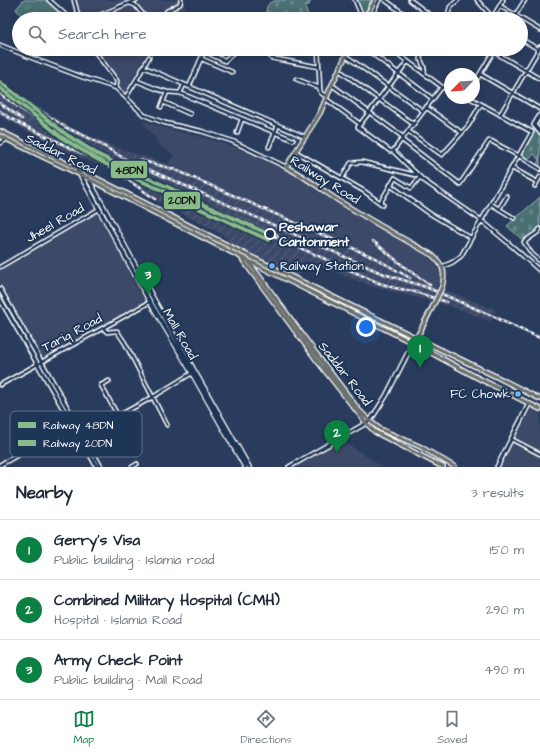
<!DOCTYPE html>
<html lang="en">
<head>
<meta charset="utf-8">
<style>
	body { margin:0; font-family:"Architects Daughter",sans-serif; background:#f2f2f3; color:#1f2937 }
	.compass { position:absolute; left:444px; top:68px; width:36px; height:36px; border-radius:50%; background:#fff; box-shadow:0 2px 10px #0003; rotate:245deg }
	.you { position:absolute; left:366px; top:327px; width:14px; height:14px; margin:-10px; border:3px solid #fff; border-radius:50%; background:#1a73e8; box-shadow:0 0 0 6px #1a73e833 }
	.badge { display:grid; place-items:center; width:26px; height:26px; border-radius:50%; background:#0b8043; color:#fff; font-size:13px; font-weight:700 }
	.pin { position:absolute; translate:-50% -33px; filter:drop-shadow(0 1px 2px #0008) }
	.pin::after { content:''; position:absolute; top:21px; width:14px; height:12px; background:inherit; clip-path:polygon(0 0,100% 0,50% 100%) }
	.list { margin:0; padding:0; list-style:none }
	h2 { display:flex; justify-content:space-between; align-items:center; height:52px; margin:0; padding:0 16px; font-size:17px }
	h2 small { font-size:13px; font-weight:400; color:#747a83 }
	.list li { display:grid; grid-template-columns:26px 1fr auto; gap:12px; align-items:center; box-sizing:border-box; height:60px; padding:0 16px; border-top:1px solid #e0e1e3 }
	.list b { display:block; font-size:15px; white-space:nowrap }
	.list p { margin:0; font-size:13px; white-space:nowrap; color:#747a83 }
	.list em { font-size:13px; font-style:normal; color:#747a83 }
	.icon { flex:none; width:22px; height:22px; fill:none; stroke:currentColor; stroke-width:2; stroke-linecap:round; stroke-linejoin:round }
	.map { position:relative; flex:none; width:540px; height:467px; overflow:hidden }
	.search { position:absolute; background:#fff; box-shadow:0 2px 10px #0003; left:12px; right:12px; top:12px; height:44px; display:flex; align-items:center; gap:10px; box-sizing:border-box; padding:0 14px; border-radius:22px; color:#747a83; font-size:15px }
	.sheet { height:232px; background:#fff }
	nav { display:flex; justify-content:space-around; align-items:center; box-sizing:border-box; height:56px; border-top:1px solid #e0e1e3; background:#fff; font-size:11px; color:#747a83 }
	nav a { display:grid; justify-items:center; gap:2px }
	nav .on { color:#0b8043 }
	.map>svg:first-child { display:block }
	.built { fill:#3d4969 }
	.industrial { fill:url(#industrial-furrows) }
	.grass { fill:url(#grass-tufts); stroke:#a4b8b9 }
	.cemetery { fill:url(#cemetery-stones); stroke:#a4b8b9 }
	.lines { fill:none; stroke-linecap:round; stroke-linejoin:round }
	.minor-casing { stroke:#fff; stroke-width:5.5 }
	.tertiary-casing { stroke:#fff; stroke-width:6 }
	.secondary-casing { stroke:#fff; stroke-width:6 }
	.primary-casing { stroke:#fff; stroke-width:6 }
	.minor { stroke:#1d3557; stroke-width:2.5 }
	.tertiary { stroke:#1d3557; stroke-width:3 }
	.secondary { stroke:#1d3557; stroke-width:3.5 }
	.primary { stroke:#6a706d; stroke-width:3.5 }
	.rail-casing { stroke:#fff; stroke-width:2.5 }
	.rail { stroke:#1d3557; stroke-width:1; stroke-dasharray:3; stroke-linecap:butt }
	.primary-bridge-casing { stroke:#fff; stroke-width:6; stroke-linecap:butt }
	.primary-bridge { stroke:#6a706d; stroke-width:3.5 }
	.rail-1-casing { stroke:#1d3557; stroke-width:7 }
	.rail-2-casing { stroke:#1d3557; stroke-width:7 }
	.rail-1 { stroke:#89bb89; stroke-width:4 }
	.rail-2 { stroke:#89bb89; stroke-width:4 }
	.stop-dot { fill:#1d3557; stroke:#fff; stroke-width:2 }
	.bus-dot { fill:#6db6f5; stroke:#1d3557; stroke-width:1.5 }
	.labels { text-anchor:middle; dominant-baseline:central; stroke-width:4; stroke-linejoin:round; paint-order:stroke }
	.bus-label { font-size:12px; fill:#fff; stroke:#1d3557; text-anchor:start }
	.street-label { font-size:13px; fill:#fff; stroke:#1d3557 }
	.stop-label { font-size:13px; font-weight:bold; fill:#fff; stroke:#1d3557; text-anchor:start }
	.key { fill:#1d3557; stroke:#617289; stroke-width:1 }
	.key-label { font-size:11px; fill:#fff }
	.line-badge { stroke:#1d3557; stroke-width:1.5 }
	.pale-badge-label { font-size:11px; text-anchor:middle; font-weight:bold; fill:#111 }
</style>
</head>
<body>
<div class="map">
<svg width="540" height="467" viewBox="0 0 540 467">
	<defs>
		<pattern id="industrial-furrows" width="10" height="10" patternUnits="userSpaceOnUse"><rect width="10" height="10" fill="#3d4969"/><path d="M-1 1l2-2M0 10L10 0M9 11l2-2" fill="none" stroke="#5a6480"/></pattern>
		<pattern id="grass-tufts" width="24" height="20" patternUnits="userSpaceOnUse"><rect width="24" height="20" fill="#4a7073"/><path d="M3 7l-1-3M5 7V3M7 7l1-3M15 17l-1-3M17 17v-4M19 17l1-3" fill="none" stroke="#658588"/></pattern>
		<pattern id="cemetery-stones" width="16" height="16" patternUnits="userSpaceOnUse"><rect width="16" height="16" fill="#4a7073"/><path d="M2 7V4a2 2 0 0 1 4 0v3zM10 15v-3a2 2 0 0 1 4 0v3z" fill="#658588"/></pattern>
	</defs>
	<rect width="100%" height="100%" fill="#2a3c5e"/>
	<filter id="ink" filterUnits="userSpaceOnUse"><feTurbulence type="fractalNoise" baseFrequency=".025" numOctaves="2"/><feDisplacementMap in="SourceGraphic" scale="8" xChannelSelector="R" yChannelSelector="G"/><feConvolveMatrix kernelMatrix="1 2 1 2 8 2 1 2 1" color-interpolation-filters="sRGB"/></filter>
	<g filter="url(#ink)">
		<path class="built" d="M74,0H183L189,19H79Z
			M93,49H149L124,95L116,88L117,81Z
			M144,121L157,126L210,139L242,150L288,171L340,206L420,252L435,263L440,271L441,276L440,280L435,289L381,247L372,257L168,164L174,155L156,143L158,141L143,124Z
			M100,209L150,302L41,361L0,289V267Z
			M529,404L540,409V467H497Z
			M339,438L382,467H289Z"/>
		<path class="industrial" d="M0,79L27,99L72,128L115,147L164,163L233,194L374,256L381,249L406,267L437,287L496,310L490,321L450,306L371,286L308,261L298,276L234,247L223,235L168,206L159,202L110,170L58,148L0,116Z"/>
		<path class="grass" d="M24,0H45L66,19H24L16,9Z"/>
		<path class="cemetery" d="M284,0H311L309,5L304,6L310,19H266C266,12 265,3 274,1C278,0 280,2 284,0Z
			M355,0H371L362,19Z
			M540,119V173L536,167L539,160L534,154L528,159L521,157Z
			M540,197V225L526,243L507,226Z"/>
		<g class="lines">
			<g class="minor-casing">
				<path id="minor" d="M49,0L70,19
					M74,0L79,19
					M355,0L363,19
					M385,0L411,19
					M410,0L435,19
					M477,0L493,18
					M129,3L135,5L147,19
					M500,6L540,30
					M373,12L381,19
					M194,15L195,19
					M91,19L136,0
					M161,19L167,11L180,4L181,0
					M370,19L379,0
					M447,19L450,7L458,0
					M487,19H488
					M492,19L503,0
					M513,19L525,0
					M521,39L538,49
					M0,45L27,56L82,77L116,88L144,115L165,123L201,131L232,141L286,167
					M93,49L117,81L116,88
					M318,49L320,90L321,93L327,97
					M366,49L433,99
					M391,49L442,87L450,90
					M423,49L420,58C422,63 426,68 424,74
					M489,49L540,79
					M204,51L225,61L236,50
					M213,55L219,49
					M346,56L423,111
					M271,58L319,67
					M202,59L232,72
					M407,62L358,127L390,151H393L442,87
					M144,67L305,137
					M339,70L413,124
					M480,74L540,109
					M296,79L320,88
					M137,81L157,89L167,92L180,93L293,140
					M474,84L495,49
					M332,85L403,137
					M189,87L205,49
					M180,93L184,85
					M126,97L137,79L149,57
					M326,99L360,124
					M163,102L190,114
					M161,107L167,92
					M426,107L462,133
					M500,115L540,47
					M408,131L442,155L468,126L481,104
					M237,133L242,119
					M402,140L460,184L489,141H491L519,156L540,169
					M269,147L278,125
					M393,151L423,180L481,220L513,247L540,271
					M296,152L364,191L383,205
					M512,168L537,182
					M342,178L351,163L362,162L415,175
					M390,185L429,213L471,238
					M535,186L540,177
					M380,203L395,178L411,188L420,177
					M491,204L514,218
					M499,209L507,196
					M540,229L538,232L524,242L532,254L540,261
					M0,267L99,209
					M442,267L453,262L461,256L532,132L470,98
					M103,328L107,332L117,331L125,343L167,425
					M109,381L101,385L118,416
					M0,385L150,302
					M83,435L153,397L192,373
					M511,439L540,454
					M132,467L137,464"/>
			</g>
			<g class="tertiary-casing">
				<path id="tertiary" d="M540,115L534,125L540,132
					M0,143L7,139
					M0,289L101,467
					M0,299L97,467
					M0,465L73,423
					M289,467L370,421L386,396L413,343
					M497,467L529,404"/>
			</g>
			<g class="secondary-casing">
				<path id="secondary" d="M77,169L150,302L192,373L245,467
					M88,178L154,300L249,467"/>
			</g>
			<g class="primary-casing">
				<path id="primary" d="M365,19L375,0
					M349,49L330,89L320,113L286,167C307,177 324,192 344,204C373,222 402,238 432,255C443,264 446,272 442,287
					M0,131L86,173L243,253L429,344L495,376L540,399
					M0,136L87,178L235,254L413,343L478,378L540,409
					M242,259L318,362L366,423L375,432L443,467
					M249,262L315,352L359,410L370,421L380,429L421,447L455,467
					M416,339L432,308"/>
			</g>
			<use href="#minor" class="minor"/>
			<use href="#tertiary" class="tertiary"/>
			<use href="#secondary" class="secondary"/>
			<use href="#primary" class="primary"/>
			<g class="rail-casing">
				<path id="rail" d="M13,93L65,127L97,142L125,159L379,272L387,275L426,287L504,321
					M0,94L68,142
					M0,103L22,119
					M0,111L8,117L23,125L119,171L157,182
					M139,160L173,169L187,175L375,258L410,278
					M121,175L155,199
					M170,188L277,235
					M271,235L379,283L395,288L412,291L447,302
					M373,241L407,269L430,285
					M500,320L540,338"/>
			</g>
			<use href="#rail" class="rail"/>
			<g class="primary-bridge-casing">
				<path id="primary-bridge" d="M432,308L442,287"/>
			</g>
			<use href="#primary-bridge" class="primary-bridge"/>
			<g class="rail-1-casing">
				<path id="rail-1" d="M0,82L67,135L97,154L125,168L170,188L191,199L271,235"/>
			</g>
			<g class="rail-2-casing">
				<path id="rail-2" d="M0,88L64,139L95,158L123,173L168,193L189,204L269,240"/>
			</g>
			<use href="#rail-1" class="rail-1"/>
			<use href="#rail-2" class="rail-2"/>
		</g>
	</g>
	<circle class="stop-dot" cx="270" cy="234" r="5"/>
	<g class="bus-dot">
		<circle cx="272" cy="266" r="3.5"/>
		<circle cx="518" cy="394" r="3.5"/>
	</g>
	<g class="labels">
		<g class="bus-label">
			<text x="280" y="266">Railway Station</text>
			<text x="510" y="394" text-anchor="end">FC Chowk</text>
		</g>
		<g class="street-label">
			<text transform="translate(61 154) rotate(26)">Saddar Road</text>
			<text transform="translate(325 180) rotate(32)">Railway Road</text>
			<text transform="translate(55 223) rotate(-30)">Jheel Road</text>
			<text transform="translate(72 333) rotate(-28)">Tariq Road</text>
			<text transform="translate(180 334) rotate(60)">Mall Road</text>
			<text transform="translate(345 374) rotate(52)">Saddar Road</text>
		</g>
		<g class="stop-label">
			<text x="279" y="227">Peshawar<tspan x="279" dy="15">Cantonment</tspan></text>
		</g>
	</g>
	<rect x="10" y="411" width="132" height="46" rx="6" class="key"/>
	<rect x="18" y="422" width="18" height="6" fill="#89bb89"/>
	<rect x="18" y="440" width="18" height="6" fill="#89bb89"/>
	<g class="key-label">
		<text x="43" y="429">Railway 48DN</text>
		<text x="43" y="447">Railway 20DN</text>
	</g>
	<g class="line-badge">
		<rect x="110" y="160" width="38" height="19" rx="4" fill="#89bb89"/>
		<rect x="163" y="191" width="38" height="19" rx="4" fill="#89bb89"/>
	</g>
	<g class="pale-badge-label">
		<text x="129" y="174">48DN</text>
		<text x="182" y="204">20DN</text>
	</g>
</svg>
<svg class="compass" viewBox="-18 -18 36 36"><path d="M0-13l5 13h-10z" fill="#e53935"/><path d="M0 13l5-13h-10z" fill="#747a83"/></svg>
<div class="you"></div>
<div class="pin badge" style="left:420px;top:368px">1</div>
<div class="pin badge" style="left:337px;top:453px">2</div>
<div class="pin badge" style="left:148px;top:295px">3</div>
<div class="search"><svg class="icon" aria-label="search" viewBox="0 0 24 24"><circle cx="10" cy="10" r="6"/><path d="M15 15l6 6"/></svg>Search here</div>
</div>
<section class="sheet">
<h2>Nearby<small>3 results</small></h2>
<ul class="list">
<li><span class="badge">1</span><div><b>Gerry's Visa</b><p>Public building · Islamia road</p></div><em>150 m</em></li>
<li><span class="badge">2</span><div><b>Combined Military Hospital (CMH)</b><p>Hospital · Islamia Road</p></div><em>290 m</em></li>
<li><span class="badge">3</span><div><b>Army Check Point</b><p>Public building · Mall Road</p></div><em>490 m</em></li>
</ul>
</section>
<nav>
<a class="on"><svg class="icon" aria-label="map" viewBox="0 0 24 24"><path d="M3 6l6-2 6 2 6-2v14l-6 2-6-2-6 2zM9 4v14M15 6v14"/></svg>Map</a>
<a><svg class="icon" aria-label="directions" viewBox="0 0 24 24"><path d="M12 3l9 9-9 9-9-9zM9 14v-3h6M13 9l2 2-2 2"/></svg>Directions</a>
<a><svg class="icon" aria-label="saved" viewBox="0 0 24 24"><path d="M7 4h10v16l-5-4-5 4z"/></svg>Saved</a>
</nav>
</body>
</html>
